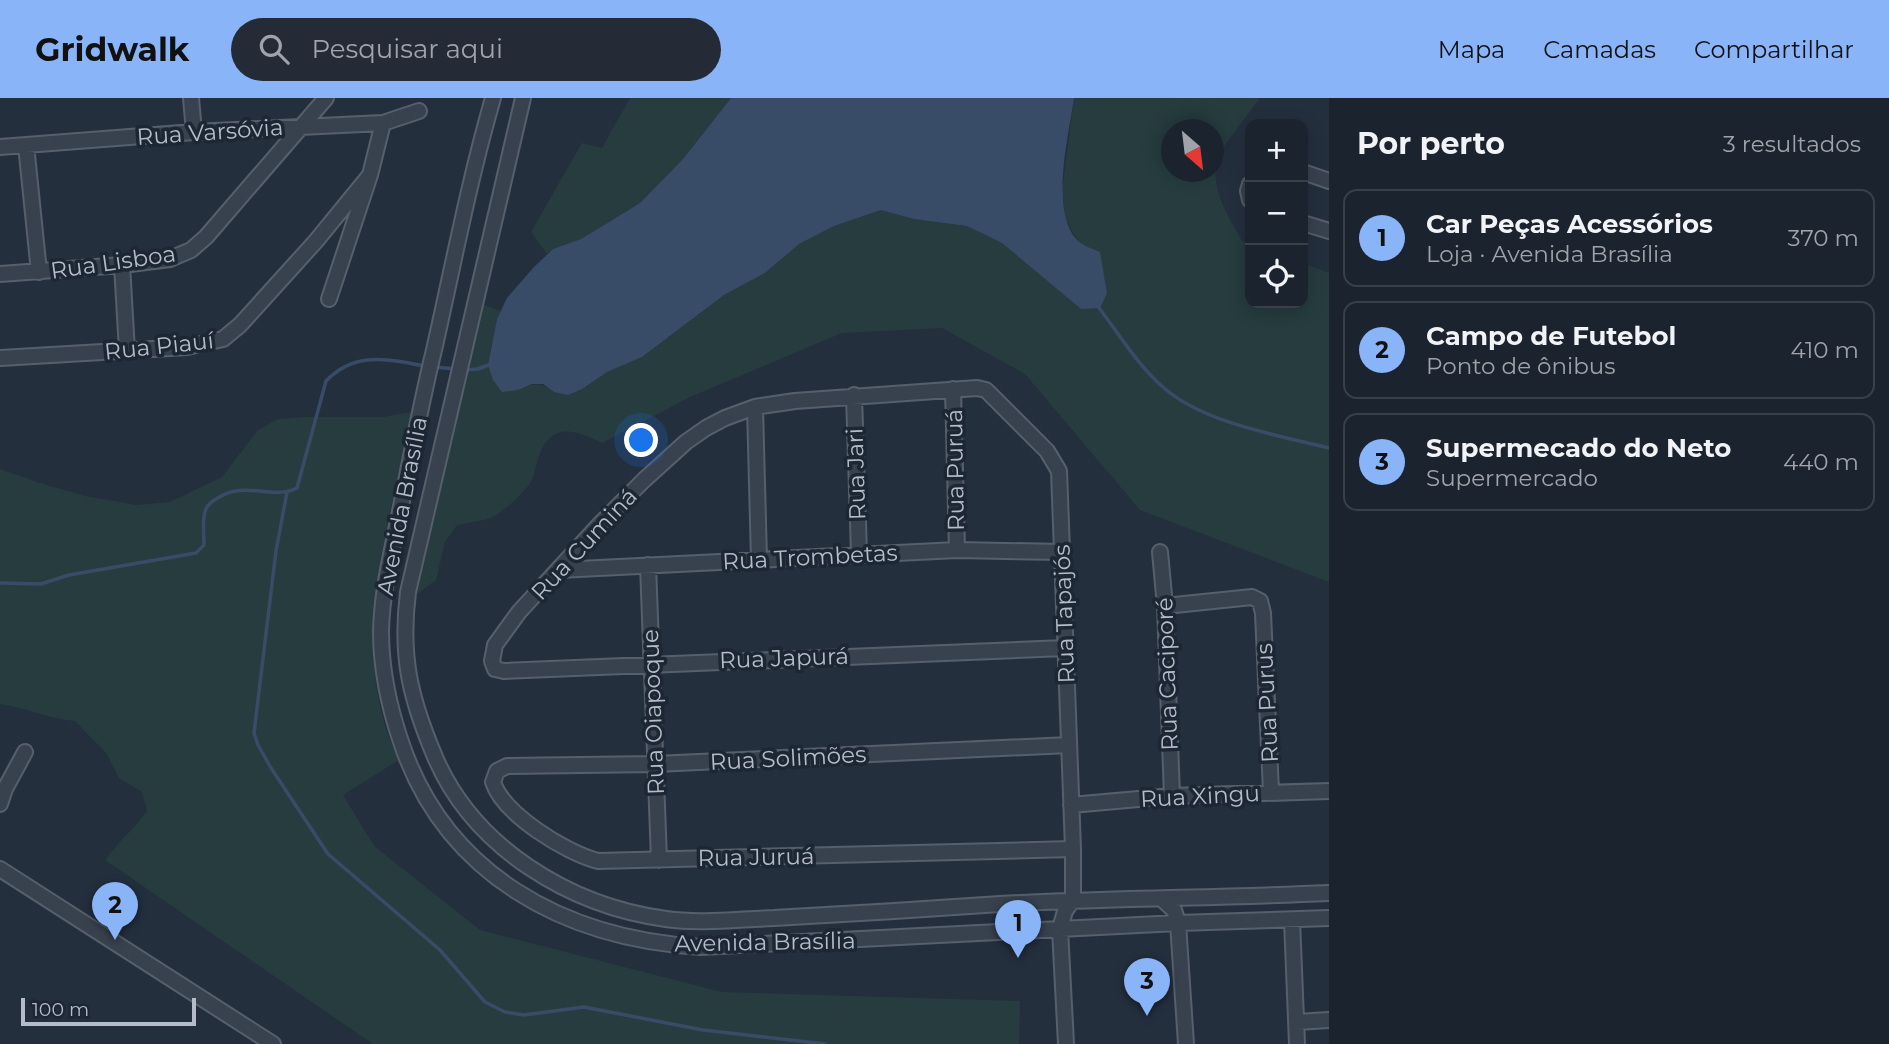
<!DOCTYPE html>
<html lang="pt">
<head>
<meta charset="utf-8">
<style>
	body { margin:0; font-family:Montserrat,sans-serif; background:#242b36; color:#f1f3f6 }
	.controls { position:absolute; right:21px; top:21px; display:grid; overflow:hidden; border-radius:14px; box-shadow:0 4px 18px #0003 }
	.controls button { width:63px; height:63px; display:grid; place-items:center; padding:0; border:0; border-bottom:2px solid #39404a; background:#1b232e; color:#f1f3f6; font:35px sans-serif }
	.compass { position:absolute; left:1161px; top:21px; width:63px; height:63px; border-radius:50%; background:#1b232e; box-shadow:0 4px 18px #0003; rotate:152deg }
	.scale { position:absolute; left:21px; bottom:18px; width:175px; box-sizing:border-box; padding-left:7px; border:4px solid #b4bcc9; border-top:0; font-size:19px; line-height:24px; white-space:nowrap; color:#b4bcc9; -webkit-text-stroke:5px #1d2633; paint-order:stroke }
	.you { position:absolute; left:642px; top:343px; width:24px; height:24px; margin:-18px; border:5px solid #fff; border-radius:50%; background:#1a73e8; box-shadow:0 0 0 10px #1a73e833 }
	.badge { display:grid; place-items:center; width:46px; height:46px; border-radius:50%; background:#8ab4f8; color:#111; font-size:23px; font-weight:700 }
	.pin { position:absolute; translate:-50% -58px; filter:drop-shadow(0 2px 4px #0008) }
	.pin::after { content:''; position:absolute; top:37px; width:24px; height:21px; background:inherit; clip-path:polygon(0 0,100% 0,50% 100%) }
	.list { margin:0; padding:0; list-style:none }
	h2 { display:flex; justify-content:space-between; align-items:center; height:91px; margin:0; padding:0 28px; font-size:30px }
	h2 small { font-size:23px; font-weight:400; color:#a0a4aa }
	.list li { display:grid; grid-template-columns:46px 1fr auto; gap:21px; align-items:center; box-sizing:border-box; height:98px; margin:0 14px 14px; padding:0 14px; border:2px solid #39404a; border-radius:14px }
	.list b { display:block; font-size:26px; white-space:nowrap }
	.list p { margin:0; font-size:23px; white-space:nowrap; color:#a0a4aa }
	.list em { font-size:23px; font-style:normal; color:#a0a4aa }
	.icon { flex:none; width:38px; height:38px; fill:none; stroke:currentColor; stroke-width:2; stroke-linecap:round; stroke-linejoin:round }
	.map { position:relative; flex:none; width:1329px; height:946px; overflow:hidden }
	header { display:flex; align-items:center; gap:42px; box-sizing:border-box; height:98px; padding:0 35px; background:#8ab4f8; color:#111 }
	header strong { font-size:33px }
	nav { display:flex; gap:38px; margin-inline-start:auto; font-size:24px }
	.search { width:490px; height:63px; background:#242b36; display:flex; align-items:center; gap:18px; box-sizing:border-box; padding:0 24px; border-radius:38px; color:#a0a4aa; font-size:26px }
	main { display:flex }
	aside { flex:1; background:#1b232e }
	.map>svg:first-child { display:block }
	.green { fill:#263c3f; fill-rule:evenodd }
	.water { fill:#394c67 }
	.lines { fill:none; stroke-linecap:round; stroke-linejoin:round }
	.stream { stroke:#394c67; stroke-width:3.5 }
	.minor-casing { stroke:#565f6c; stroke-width:18 }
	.minor { stroke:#38414e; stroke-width:14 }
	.labels { text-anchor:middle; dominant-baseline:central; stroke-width:7; stroke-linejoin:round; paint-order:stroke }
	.street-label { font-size:23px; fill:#b4bcc9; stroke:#1d2633 }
</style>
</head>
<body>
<header>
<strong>Gridwalk</strong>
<div class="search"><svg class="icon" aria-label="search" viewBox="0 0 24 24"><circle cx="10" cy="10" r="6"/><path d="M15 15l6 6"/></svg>Pesquisar aqui</div>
<nav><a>Mapa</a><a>Camadas</a><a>Compartilhar</a></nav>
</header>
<main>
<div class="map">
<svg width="1329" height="946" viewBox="0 0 1329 946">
	<rect width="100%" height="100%" fill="#242f3e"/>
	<path class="green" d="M630,0H731L683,61L640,105L581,141L553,151L547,156L531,134L582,45L602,50Z
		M1074,0H1260C1251,13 1223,47 1218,60C1208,88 1229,120 1242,143L1250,146V205H1303V165L1329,175V484L1140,412L1025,276L942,230L842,235L690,299L602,345C577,332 551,323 539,358C535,368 535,380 528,388C517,401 500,418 484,422C475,424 466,425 457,427L445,444L436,482L417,496L482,206L501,213L497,221L488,267L518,292C533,285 540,284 554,294L642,259L724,197L765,175L799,146L834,128L881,112L914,121L967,128L1002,145L1081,211L1107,195L1103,176L1077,142L1065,120L1062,93ZM1171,32H1213V74H1171Z
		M413,314C389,426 345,552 399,662L343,697L374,748L480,832L722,894L1020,903L1019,946H373L105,762C118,744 134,731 147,713L142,694L119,680L107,656L75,623C49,621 26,610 0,606V371L40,385L85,398L136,407L170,404L222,379L258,332L278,321L306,319H383Z"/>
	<path class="water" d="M731,0H1074C1069,36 1050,111 1076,141C1081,147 1093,151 1100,154L1107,195L1100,210L1081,211L1002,145L967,128L914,121L881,112L834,128L799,146L765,175L724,197L642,259L607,274L582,291L568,297L554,294L543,286H532L518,292L502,294L493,282L488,267L497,221L507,200L534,169L553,151L581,141L640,105L683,61Z"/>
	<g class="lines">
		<path class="stream" d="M1096,206C1118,234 1137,267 1164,290C1204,325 1277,337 1329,350
			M434,269L457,271
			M465,272L478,271L491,266
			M287,394L276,453L254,635L258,647L271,670L328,756L440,852L485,904L505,914L524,917L584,909L703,932L825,946
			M0,485L41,486L69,477L196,455L204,447C204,437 202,423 205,414C206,408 211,404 216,401C245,381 271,403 297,390L326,283C356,252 388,262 426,268"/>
		<g class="minor-casing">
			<path id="minor" d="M191,0L194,34
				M493,0C469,83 453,168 434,252C421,305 411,359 400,413C392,452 382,492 381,533C381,571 388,605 400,641C444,777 565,841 701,849L1178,825L1329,820
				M523,0L408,494C400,558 410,600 435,659C474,750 570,808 666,821C701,826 739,821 774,820C849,816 925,811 1000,806C1110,800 1219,800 1329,795
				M26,47L39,174
				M0,49L194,34L383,25L419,13
				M1303,74L1329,83
				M1250,86L1248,93L1250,102
				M1303,125L1329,133
				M122,167L127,253
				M0,176L122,167L170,161L191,152L206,139L326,0
				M329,201L370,77L383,25
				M0,260L187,249L223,241L240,227L316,143L370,77
				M953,291L957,452
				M854,297L859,456
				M755,309L759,462
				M1160,454L1165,508L1172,698
				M648,467L659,762
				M559,472L957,452L1062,454
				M1165,508L1252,499L1260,503L1263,515L1271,694
				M1065,550L504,573L495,571L492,563L495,547L519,514L599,427L644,382L686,344L706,330L725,320L755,309L795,303L977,290L986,292L1047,353L1059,373L1073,751V802L1065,813L1060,831L1066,946
				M1069,647L655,666L507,668L497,673L493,684C503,716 566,755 598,763L1073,751
				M0,706L5,691L25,654
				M1071,707L1172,698L1329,693
				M0,771L273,946
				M1162,801L1174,812L1178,825L1186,946
				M1292,822L1297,946
				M1297,924L1329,922"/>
		</g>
		<use href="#minor" class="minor"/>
	</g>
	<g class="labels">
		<g class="street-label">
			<text transform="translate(210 34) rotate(-4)">Rua Varsóvia</text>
			<text transform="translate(113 164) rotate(-8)">Rua Lisboa</text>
			<text transform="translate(159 248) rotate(-6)">Rua Piauí</text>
			<text transform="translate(955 372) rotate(-91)">Rua Puruá</text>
			<text transform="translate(856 376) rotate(-92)">Rua Jari</text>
			<text transform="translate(402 408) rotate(-79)">Avenida Brasília</text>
			<text transform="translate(584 446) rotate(-47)">Rua Cuminá</text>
			<text transform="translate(810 459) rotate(-3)">Rua Trombetas</text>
			<text transform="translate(1064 516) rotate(-92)">Rua Tapajós</text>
			<text transform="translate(784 560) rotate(-2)">Rua Japurá</text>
			<text transform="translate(1167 576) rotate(-92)">Rua Caciporé</text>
			<text transform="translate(1267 605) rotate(-93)">Rua Purus</text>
			<text transform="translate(653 614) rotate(-92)">Rua Oiapoque</text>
			<text transform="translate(788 660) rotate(-3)">Rua Solimões</text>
			<text transform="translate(1200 698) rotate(-3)">Rua Xingu</text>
			<text transform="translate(756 759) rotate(-1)">Rua Juruá</text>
			<text transform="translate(765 844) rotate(-1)">Avenida Brasília</text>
		</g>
	</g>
</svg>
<div class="controls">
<button>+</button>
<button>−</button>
<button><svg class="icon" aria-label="locate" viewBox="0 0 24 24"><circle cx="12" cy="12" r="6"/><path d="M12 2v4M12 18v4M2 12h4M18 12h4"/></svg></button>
</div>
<svg class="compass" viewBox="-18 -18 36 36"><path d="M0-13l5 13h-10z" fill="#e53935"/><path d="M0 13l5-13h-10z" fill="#a0a4aa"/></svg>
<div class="scale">100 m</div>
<div class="you"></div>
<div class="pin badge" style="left:1018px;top:860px">1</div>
<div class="pin badge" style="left:115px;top:842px">2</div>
<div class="pin badge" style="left:1147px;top:918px">3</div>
</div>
<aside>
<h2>Por perto<small>3 resultados</small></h2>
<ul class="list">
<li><span class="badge">1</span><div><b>Car Peças Acessórios</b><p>Loja · Avenida Brasília</p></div><em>370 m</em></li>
<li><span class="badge">2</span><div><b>Campo de Futebol</b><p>Ponto de ônibus</p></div><em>410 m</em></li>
<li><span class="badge">3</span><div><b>Supermecado do Neto</b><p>Supermercado</p></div><em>440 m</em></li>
</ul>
</aside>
</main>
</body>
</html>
